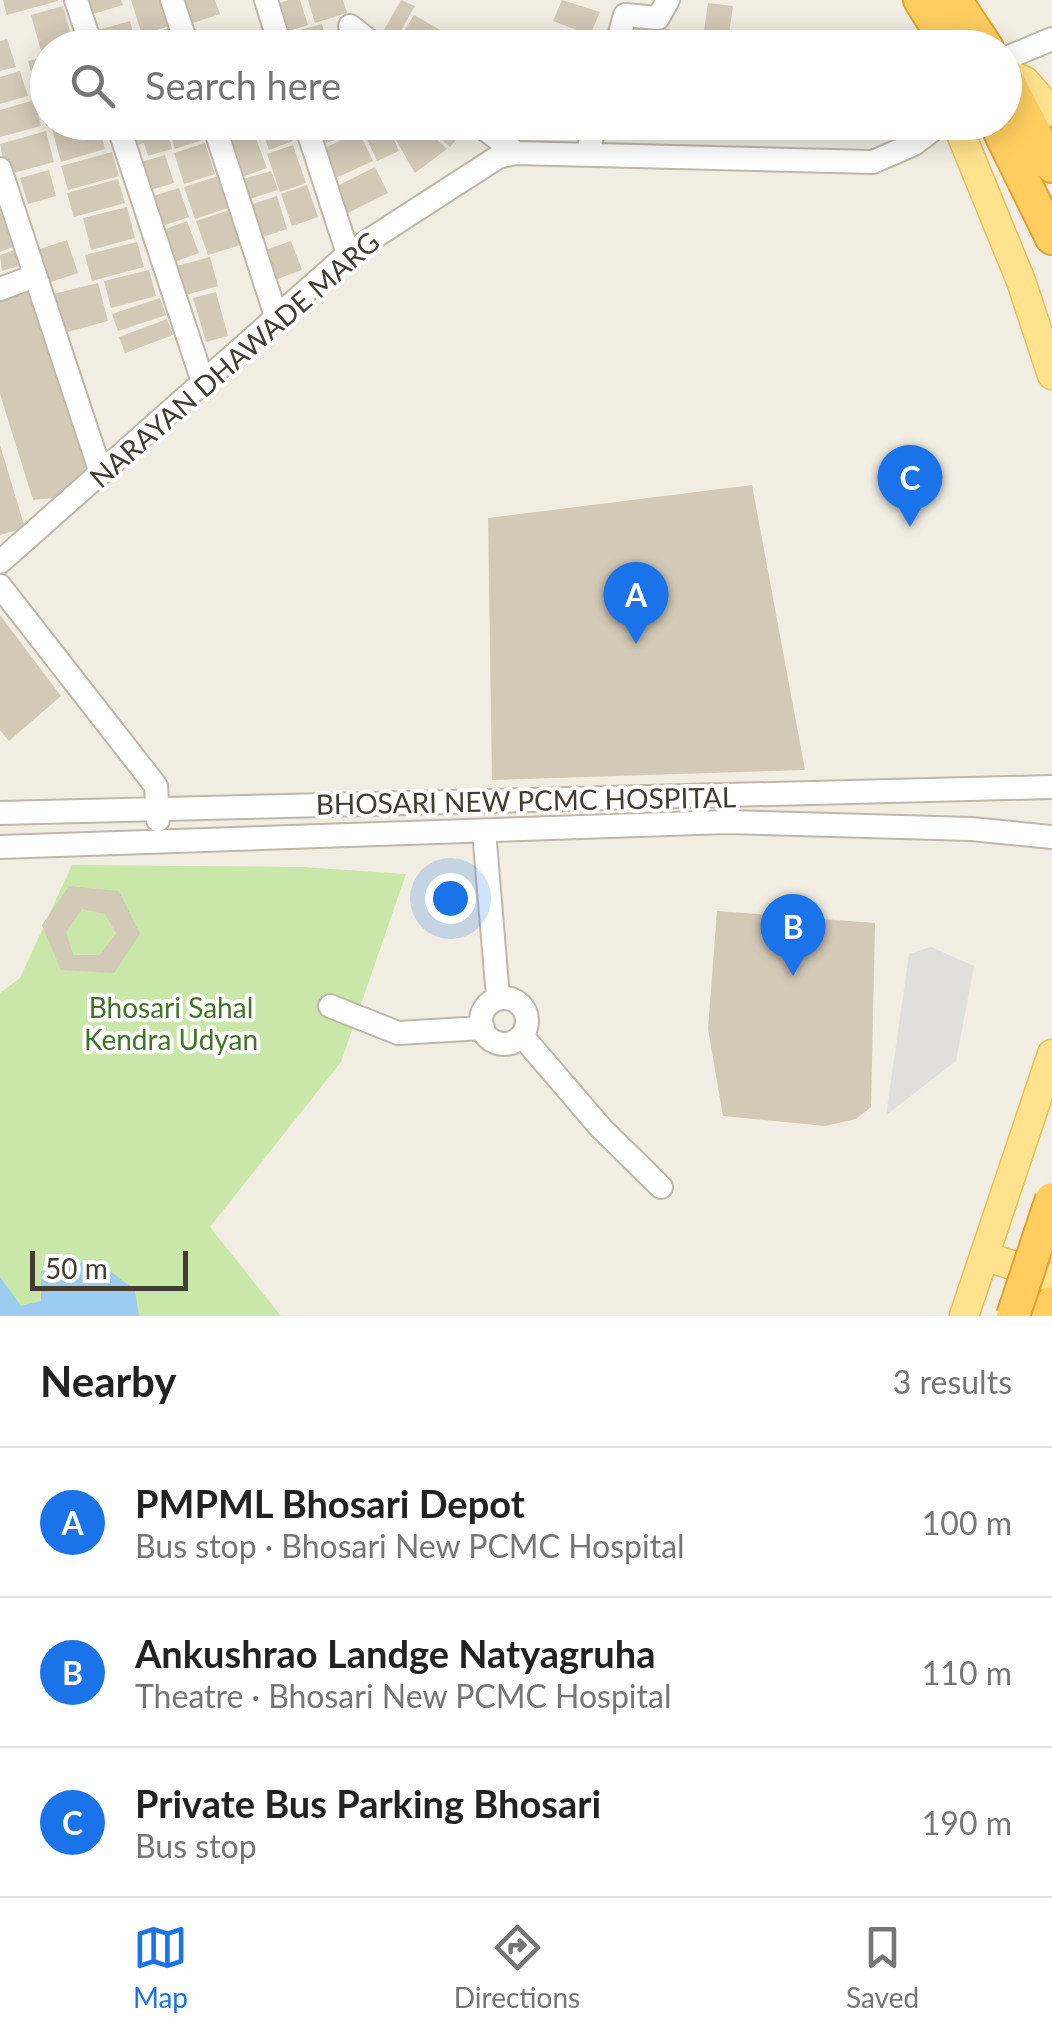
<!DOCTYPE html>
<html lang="en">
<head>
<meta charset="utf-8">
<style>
	body { margin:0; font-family:Lato,sans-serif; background:#f2f2f2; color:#222 }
	.scale { position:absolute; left:30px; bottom:25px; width:158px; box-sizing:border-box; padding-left:10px; border:5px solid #423d33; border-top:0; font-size:28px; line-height:35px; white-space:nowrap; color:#423d33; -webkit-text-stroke:8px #fff; paint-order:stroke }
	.you { position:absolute; left:450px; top:898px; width:35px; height:35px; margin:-25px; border:8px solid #fff; border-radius:50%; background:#1a73e8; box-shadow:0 0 0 15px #1a73e833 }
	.badge { display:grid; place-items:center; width:65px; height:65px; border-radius:50%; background:#1a73e8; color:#fff; font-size:32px; font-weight:700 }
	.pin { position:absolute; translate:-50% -82px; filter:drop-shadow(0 2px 5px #0008) }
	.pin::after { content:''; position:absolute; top:52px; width:35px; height:30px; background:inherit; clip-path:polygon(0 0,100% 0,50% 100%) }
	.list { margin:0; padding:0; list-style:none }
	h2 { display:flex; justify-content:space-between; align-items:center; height:130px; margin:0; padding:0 40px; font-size:42px }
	h2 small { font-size:32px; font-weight:400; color:#767676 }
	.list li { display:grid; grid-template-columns:65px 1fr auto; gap:30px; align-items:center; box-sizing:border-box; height:150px; padding:0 40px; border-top:2px solid #e0e0e0 }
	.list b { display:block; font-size:38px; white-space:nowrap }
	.list p { margin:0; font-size:32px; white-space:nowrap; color:#767676 }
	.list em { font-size:32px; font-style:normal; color:#767676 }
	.icon { flex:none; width:55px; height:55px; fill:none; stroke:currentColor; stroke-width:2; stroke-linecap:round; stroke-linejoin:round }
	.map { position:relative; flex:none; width:1052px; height:1316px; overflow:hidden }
	.search { position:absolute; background:#fff; box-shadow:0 5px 25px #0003; left:30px; right:30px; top:30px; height:110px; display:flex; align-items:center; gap:25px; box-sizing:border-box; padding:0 35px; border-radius:55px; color:#767676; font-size:38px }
	.sheet { height:580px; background:#fff }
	nav { display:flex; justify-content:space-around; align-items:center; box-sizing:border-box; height:140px; border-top:2px solid #e0e0e0; background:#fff; font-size:28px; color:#767676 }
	nav a { display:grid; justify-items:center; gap:5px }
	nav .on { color:#1a73e8 }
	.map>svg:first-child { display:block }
	.green { fill:#c9e7a9 }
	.parking { fill:#e1dfdb }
	.water { fill:#9ccbf0 }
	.building { fill:#d2c9b7; fill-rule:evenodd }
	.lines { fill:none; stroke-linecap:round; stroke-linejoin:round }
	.minor-casing { stroke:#bfb8a8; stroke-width:26 }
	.major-casing { stroke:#e4bf5d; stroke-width:31 }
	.highway-casing { stroke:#dea22f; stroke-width:36 }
	.minor { stroke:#fff; stroke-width:22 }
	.major { stroke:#ffe28d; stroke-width:28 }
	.highway { stroke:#ffce5f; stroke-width:32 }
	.highway-bridge-casing { stroke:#dea22f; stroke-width:36; stroke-linecap:butt }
	.highway-bridge { stroke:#ffce5f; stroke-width:32 }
	.labels { text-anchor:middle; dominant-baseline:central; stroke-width:8; stroke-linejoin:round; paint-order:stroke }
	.street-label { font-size:28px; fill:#423d33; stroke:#fff }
	.park-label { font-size:28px; fill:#417426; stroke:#fff }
</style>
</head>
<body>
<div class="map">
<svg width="1052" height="1316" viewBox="0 0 1052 1316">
	<rect width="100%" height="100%" fill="#f1ede2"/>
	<path class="green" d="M72,865L303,867L406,874L341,1062L210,1227L281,1316H0V993L20,978Z"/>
	<path class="parking" d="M931,947L974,966L956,1061L886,1115L909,954Z"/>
	<path class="water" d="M95,1260L135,1290L139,1316H0V1277L21,1306L41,1301V1271Z"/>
	<path class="building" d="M3,0H58V1L7,15Z
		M89,0H121L123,5L93,14Z
		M131,0H165L173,25L142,35Z
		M179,0H215L220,14L187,25Z
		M289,0H300L308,25L279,34L270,6Z
		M308,0H343L347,13L315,23Z
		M401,0L415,6L391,48H387L377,42Z
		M562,0L600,12L590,35L553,21Z
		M708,3L733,6L729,34L704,30Z
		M63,6L73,42L41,51L31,15Z
		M414,15L442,31L432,48L403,33Z
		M130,21L137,48H103L98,30Z
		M322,24L329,48H293L289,33Z
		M634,24L680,31L677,48H630Z
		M174,26L181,48H141L138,38Z
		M444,33L473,48H437Z
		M7,39L16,67L0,71V41Z
		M688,41L722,45V48H687Z
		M48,56V87L36,90L28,61Z
		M20,71L28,96L0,104V77Z
		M48,92V126H46L38,94Z
		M34,100L41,126L0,137V110Z
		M77,122H98L105,149L61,162L52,129Z
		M155,122L160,140L169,137L172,149L148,156L144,143L133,146L127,124Z
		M166,122H204L209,138L175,149Z
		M242,122H250L267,168L237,179L219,131Z
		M259,122H286L293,141L269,150Z
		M306,122H337L343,137L315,147Z
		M411,122H419L447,149L415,173L393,135Z
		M421,122H461L467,128L450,147Z
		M387,123L399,151L377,161L364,133Z
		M46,131L54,162L6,175L0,144Z
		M359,132L373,161L331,180L318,151Z
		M205,143L215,174L184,184L174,153Z
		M293,145L306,183L280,192L267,154Z
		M112,152L119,176L68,190L61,166Z
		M165,155L174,183L147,191L138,163Z
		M375,167L388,193L342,216L329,190Z
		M49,170L56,196L28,204L20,178Z
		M271,171L278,190L246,200L240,180Z
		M218,176L228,208L195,219L184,187Z
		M118,179L125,203L74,217L67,193Z
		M307,185L318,217L292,226L281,194Z
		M179,188L189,217L159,227L150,197Z
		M277,196L287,229L254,240L243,207Z
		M127,207L135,238L91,250L83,218Z
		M236,208L247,243L208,255L196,221Z
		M0,211L13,247L0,252Z
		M187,221L199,253L172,263L160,231Z
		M67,240L78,273L45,284L34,251Z
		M291,241L302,270L269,282L257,253Z
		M137,242L144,267L92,281L85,255Z
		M17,249L22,265L2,271L0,255Z
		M210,257L218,286L182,296L173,267Z
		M149,270L156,296L111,308L104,281Z
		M98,283L108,321L60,334L49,295Z
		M31,286L93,467L62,497L33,500L0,394V297Z
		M216,292L228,336L206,342L193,298Z
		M160,298L166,315L118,331L112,314Z
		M167,319L173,335L125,353L119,337Z
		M0,445L25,528L0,535Z
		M752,485L805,770L492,780L488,518Z
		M0,615L61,696L9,741L0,730Z
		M69,886L119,891L140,934L114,973L61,970L42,925ZM82,909L105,914L116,933L100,955H73L66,932Z
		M717,911L875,923L871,1107L856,1119L825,1126L723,1116L708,1029Z"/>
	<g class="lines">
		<g class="minor-casing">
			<path id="minor" d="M76,0L92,48
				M172,0L188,48
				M266,0L281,48
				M350,26L378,48
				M616,48L625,15L658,18L668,0
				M1004,59L1052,39
				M117,122L202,379
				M213,122L276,316
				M305,122L348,254
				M476,122L516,153
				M587,155L596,122
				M0,169L101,473
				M0,289L35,276
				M0,562L348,254L498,157L516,153L873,162L914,144L943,122
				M0,586L156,786L158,820
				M0,813L1052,787
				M484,831L498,997
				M0,847L727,822L971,829L1052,837
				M481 1021a23 23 0 1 1 46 0a23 23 0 1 1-46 0Z
				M330,1006L398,1033L483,1028
				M523,1037L601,1128L661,1187"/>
		</g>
		<g class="major-casing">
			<path id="major" d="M1004,72L1025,81L1052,112
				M956,122L1021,281L1052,375
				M984,1256L1052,1278
				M964,1316L1052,1054"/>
		</g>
		<g class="highway-casing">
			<path id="highway" d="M920,0L950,48
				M955,0L987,48
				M1004,74L1052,166
				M995,122L1052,238
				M1048,1316L1052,1303"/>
		</g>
		<use href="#minor" class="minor"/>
		<use href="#major" class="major"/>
		<use href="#highway" class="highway"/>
		<g class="highway-bridge-casing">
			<path id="highway-bridge" d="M1013,1316L1052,1199"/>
		</g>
		<use href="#highway-bridge" class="highway-bridge"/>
	</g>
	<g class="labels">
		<g class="street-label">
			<text transform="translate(234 359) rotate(-41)">NARAYAN DHAWADE MARG</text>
			<text transform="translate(526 800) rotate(-1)">BHOSARI NEW PCMC HOSPITAL</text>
		</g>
		<g class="park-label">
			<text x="171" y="1007">Bhosari Sahal<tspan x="171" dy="32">Kendra Udyan</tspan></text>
		</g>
	</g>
</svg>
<div class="scale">50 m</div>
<div class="you"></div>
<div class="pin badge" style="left:636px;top:644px">A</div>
<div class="pin badge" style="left:793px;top:976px">B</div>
<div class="pin badge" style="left:910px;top:527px">C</div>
<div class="search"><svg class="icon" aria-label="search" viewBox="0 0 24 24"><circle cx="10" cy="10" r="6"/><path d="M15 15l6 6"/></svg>Search here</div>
</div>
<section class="sheet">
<h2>Nearby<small>3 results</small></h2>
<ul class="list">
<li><span class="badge">A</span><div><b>PMPML Bhosari Depot</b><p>Bus stop · Bhosari New PCMC Hospital</p></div><em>100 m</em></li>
<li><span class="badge">B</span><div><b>Ankushrao Landge Natyagruha</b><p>Theatre · Bhosari New PCMC Hospital</p></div><em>110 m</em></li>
<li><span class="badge">C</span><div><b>Private Bus Parking Bhosari</b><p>Bus stop</p></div><em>190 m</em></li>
</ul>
</section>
<nav>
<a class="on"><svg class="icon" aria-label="map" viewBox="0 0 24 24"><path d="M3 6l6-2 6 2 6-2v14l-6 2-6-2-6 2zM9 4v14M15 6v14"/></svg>Map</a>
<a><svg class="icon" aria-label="directions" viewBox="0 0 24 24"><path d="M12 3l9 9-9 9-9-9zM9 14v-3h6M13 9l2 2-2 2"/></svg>Directions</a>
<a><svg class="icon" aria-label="saved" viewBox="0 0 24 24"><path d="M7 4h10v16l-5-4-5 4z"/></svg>Saved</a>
</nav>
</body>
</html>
